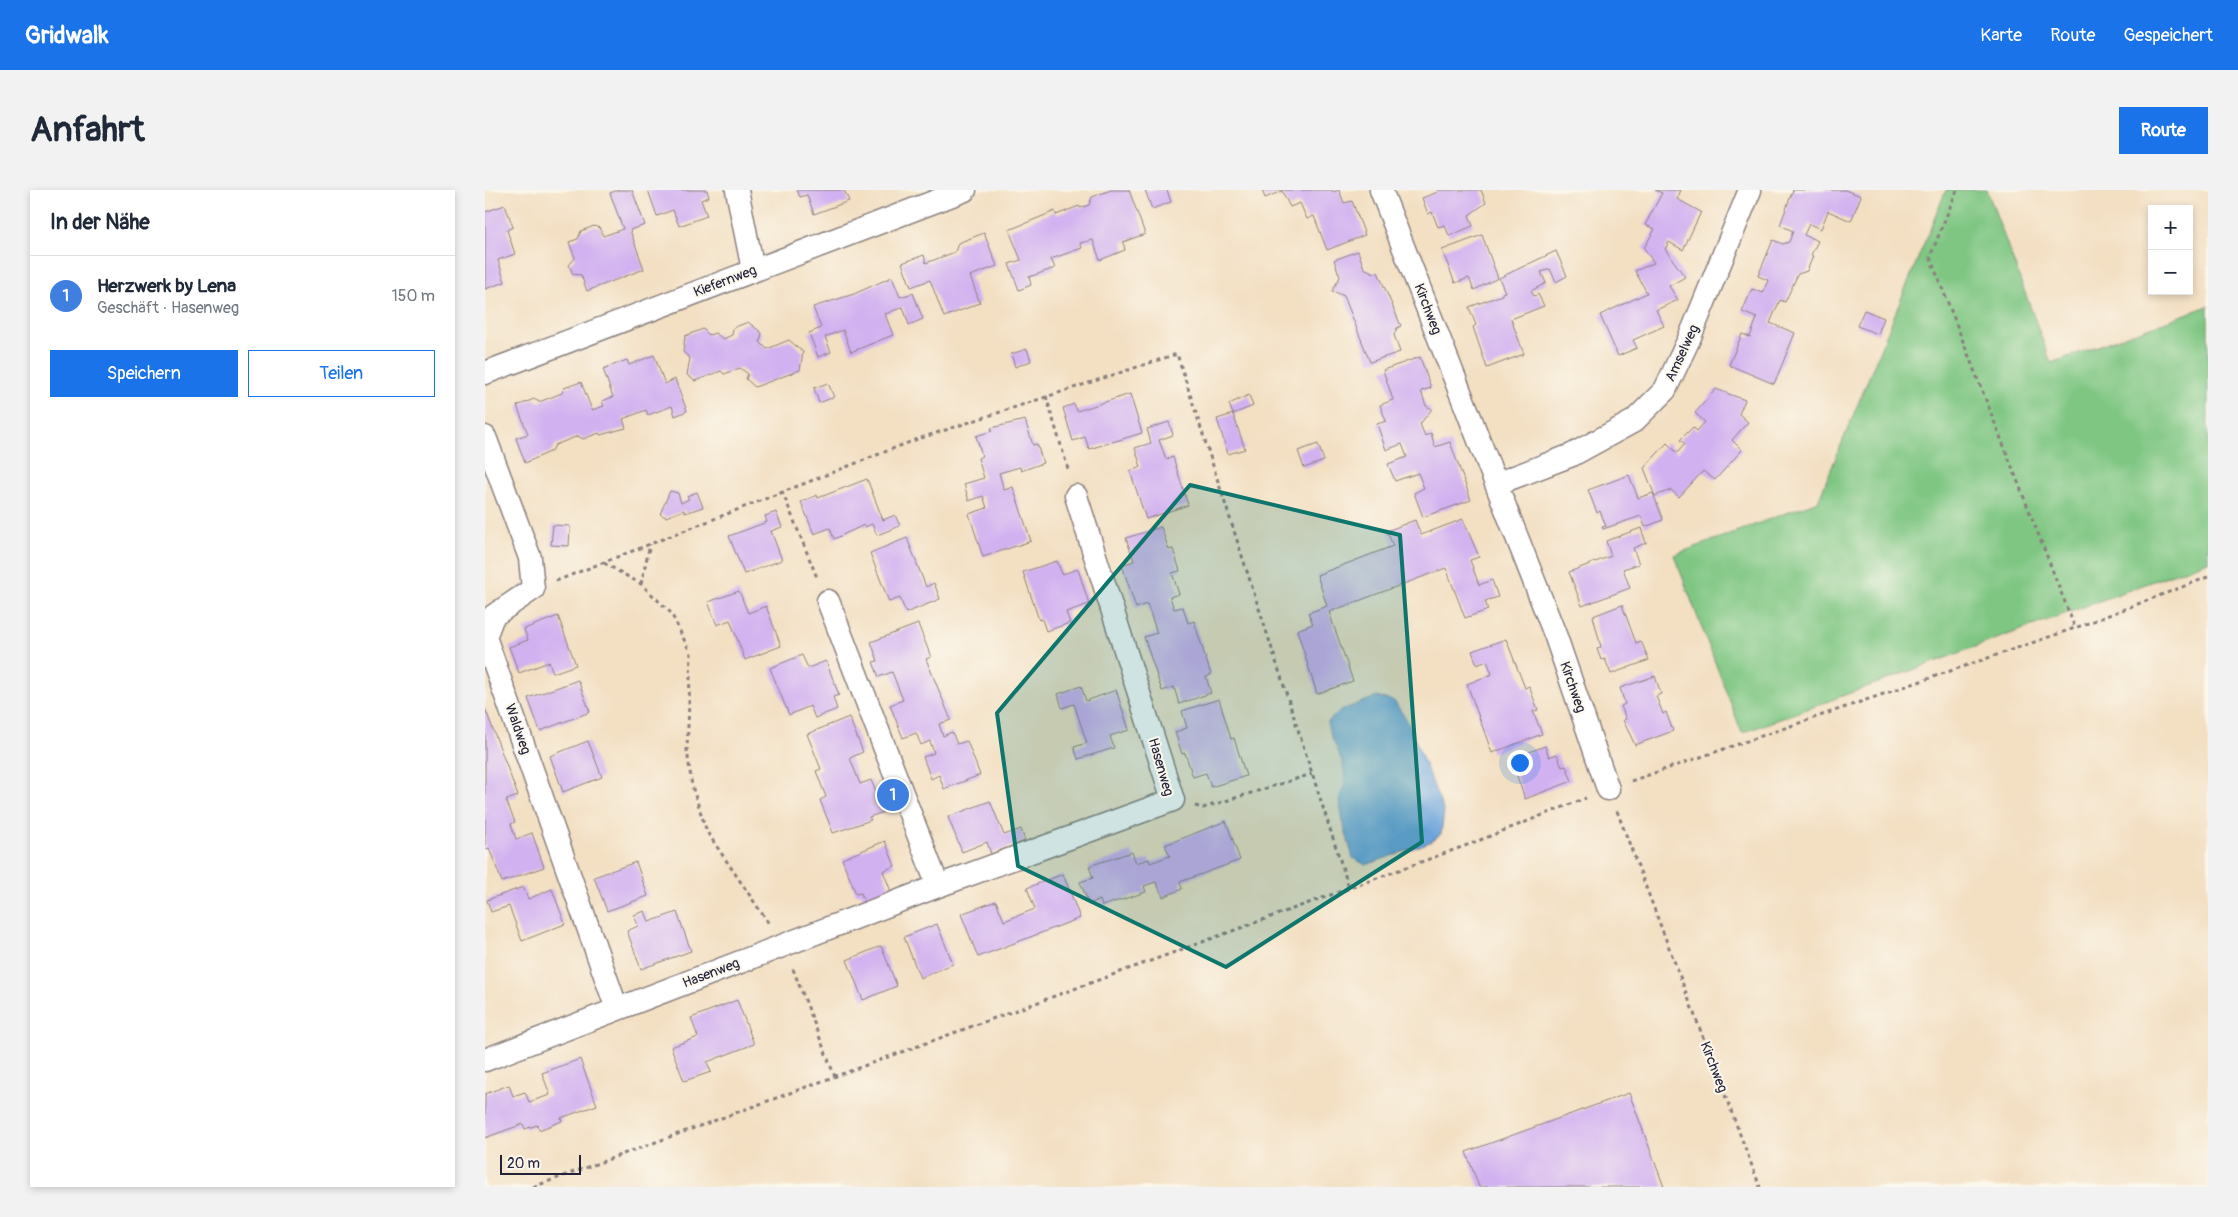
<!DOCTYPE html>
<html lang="de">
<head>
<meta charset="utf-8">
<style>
	body { margin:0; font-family:Pangolin,sans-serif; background:#f2f2f3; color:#1f2937 }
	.controls { position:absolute; right:15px; top:15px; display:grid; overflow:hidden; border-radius:0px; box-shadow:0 2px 8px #0003 }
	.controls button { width:45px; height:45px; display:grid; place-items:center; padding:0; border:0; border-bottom:1px solid #e0e1e3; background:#fff; color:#1f2937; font:25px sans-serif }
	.scale { position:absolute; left:15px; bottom:12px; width:81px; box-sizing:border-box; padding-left:5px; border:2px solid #22223b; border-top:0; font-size:14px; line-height:18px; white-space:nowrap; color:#22223b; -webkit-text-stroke:4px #fbf7ec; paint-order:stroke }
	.you { position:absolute; left:1034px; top:572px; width:18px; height:18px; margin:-12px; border:4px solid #fff; border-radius:50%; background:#1a73e8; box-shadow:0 0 0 8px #1a73e833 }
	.badge { display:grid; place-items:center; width:32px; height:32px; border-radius:50%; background:#1a73e8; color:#fff; font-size:16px; font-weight:700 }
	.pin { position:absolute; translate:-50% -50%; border:2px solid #fff; box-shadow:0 1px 5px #0006 }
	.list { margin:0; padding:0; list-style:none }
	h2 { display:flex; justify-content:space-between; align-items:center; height:65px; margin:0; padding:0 20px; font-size:21px }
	h2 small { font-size:16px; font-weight:400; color:#747a83 }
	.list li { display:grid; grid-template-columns:32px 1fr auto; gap:15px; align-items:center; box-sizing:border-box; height:80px; padding:0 20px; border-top:1px solid #e0e1e3 }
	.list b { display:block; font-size:19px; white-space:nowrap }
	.list p { margin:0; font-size:16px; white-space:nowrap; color:#747a83 }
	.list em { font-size:16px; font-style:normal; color:#747a83 }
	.actions { display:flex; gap:10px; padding:15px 20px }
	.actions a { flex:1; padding:11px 0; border:1px solid #1a73e8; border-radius:0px; text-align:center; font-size:18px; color:#1a73e8 }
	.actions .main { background:#1a73e8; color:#fff }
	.map { position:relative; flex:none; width:1723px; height:997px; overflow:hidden; border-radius:0px }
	header { display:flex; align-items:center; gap:30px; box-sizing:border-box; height:70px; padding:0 25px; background:#1a73e8; color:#fff }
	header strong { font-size:24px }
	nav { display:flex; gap:28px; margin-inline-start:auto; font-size:18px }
	.intro { display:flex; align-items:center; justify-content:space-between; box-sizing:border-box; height:120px; padding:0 30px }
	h1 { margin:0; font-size:35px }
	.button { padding:12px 22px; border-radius:0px; background:#1a73e8; color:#fff; font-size:18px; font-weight:700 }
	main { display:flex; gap:30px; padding:0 30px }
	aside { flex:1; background:#fff; border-radius:0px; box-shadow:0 2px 8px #0003 }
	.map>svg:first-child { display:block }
	.green { fill:#7ec682; stroke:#50745e }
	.water { fill:#6da4db; stroke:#48638b }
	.building { fill:#d2b1f0 }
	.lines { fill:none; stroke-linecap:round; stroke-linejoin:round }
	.minor-casing { stroke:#8a807e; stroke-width:25 }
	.path { stroke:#8a807e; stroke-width:3; stroke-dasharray:4 4; stroke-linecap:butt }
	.minor { stroke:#fff; stroke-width:22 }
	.marked { fill:#0f766e; fill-opacity:0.2; stroke:#0f766e; stroke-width:4; stroke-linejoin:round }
	.labels { text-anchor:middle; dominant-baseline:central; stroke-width:4; stroke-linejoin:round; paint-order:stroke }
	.street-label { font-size:14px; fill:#22223b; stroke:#fbf7ec }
</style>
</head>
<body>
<header>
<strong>Gridwalk</strong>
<nav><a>Karte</a><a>Route</a><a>Gespeichert</a></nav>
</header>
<div class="intro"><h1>Anfahrt</h1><a class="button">Route</a></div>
<main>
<aside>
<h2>In der Nähe<small></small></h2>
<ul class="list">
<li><span class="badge" style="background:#3f7fe0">1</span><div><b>Herzwerk by Lena</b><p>Geschäft · Hasenweg</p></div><em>150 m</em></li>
</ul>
<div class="actions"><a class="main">Speichern</a><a>Teilen</a></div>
</aside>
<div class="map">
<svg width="1723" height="997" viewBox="0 0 1723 997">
	<rect width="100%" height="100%" fill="#fbf7ec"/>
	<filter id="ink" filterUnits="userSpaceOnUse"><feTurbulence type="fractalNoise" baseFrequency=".02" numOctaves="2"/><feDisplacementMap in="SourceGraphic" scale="10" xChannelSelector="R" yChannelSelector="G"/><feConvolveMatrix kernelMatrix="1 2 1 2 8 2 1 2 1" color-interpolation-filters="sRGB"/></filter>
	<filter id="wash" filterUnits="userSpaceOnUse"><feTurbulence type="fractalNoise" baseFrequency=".0096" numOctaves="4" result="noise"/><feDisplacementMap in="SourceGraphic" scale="20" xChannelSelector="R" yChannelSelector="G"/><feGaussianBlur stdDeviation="1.12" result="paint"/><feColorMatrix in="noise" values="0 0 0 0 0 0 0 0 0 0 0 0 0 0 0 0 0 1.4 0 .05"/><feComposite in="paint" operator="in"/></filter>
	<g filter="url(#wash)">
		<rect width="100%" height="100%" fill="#f3dfc2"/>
		<path class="green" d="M1461,0H1502L1566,173L1723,116V371L1257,543L1189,365L1333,311Z"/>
		<path class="water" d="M891,507L909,511L923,532L959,622L956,644L945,652L881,675L868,668C863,649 856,630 855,611C854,603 861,596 860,588C859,568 847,552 842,533L854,521Z"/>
		<g id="blocks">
			<path class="building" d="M133,0H147L160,35L145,40L159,79L102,101L96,85L88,84L84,75L90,68L84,52L93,49L96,41L109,36L115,38L118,46L138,39L125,3Z
				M163,0H222L224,7L216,10L222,26L194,36L188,20L172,26Z
				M312,0H359L364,11L329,24L322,5L315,7Z
				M626,0H644L660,44L638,52L640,60L615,70L608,50L595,53L597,58L566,69L570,78L544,87L546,95L534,100L524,74L536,70L524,40L570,21L571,25L594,16L595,18L604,15L607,7Z
				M660,0H682L686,12L667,19Z
				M777,0H847L848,2L854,0L859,13L867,11L880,45L842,60L829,26L822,29L815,13L805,17L797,1L780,8Z
				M952,0H996L1001,13L984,25L988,36L964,46L960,35L953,37L947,22L943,24L937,8L953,2Z
				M1170,0H1196L1192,9L1216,22L1198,60L1184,52L1180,59L1200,87L1184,96L1193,110L1171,120L1179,136L1148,150L1152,158L1133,166L1115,125L1162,103L1150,81L1169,73L1159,58L1170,39L1160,35L1177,3Z
				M1308,0H1360L1376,6L1366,31L1343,21L1336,39L1324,34L1319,45L1333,51L1326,65L1328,66L1322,81L1313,84L1300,112L1295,110L1285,133L1310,143L1289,194L1244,175L1257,144L1265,147L1272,128L1257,122L1267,99L1278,103L1283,90L1273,86L1288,50L1298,54L1304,52L1308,41L1295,35Z
				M20,15L28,37L22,40L30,64L13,70L20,92L0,99V22Z
				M499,43L512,76L485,86L495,113L459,127L445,90L426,97L417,73L439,65L441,73L470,62L473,53Z
				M997,45L1013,88L989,100L984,88L970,93L957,60Z
				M873,61L879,78L889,83L893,82L916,136L912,138L909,145L915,162L885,172L859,106L847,101L855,87L849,70Z
				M1071,61L1082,86L1071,92L1065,79L1056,82L1061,93L1046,101L1049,106L1053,104L1059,116L1026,129L1039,164L1002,178L988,137L991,135L984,117L1017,105V103L1020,102L1014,88Z
				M407,87L415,107L428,103L438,129L424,135L418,117L400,124L408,145L366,162L358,140L340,147L346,162L333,167L324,143L336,138L328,117L369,104Z
				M1379,120L1399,128L1393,144L1372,136Z
				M263,132L277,143L275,152L282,159L304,150L318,162L315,180L270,197L261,189L263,184L255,178L239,184L236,181L210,191L202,185L205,168L198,162L200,146L218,139L224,145L230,143L238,149L247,145L248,138Z
				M542,159L546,171L530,177L526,164Z
				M169,165L180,194L190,189L202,221L190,226L187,216L163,225L161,220L138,229L141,238L115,245L114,243L98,249L93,246L70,255L67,261L40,273L31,248L43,244L32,216L49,209L54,212L77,203L79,198L96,192L107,220L119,216L117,211L128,207L118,179L142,170L144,175Z
				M935,167L946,198L936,201L941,216L947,219L935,234L940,246L946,243L950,257L965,252L986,310L938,327L929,303L939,298L933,283L910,291L903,274L922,267L917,254L901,260L892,234L901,231L895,215L908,210L898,180Z
				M343,193L349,207L334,213L329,198Z
				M1231,199L1260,210L1254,224L1263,232L1247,250L1257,260L1230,290L1218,281L1194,307L1186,300L1170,306L1159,278L1182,253L1192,263L1200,254L1195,250L1208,237L1212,241L1220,232L1210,223Z
				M645,204L657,243L604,259L600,247L588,251L578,218L589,214L592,221Z
				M764,205L768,216L748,224L760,259L743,264L732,229L748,224L744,214Z
				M540,230L548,255L552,254L558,273L536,281L535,277L514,283L519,300L528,297L546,351L498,367L484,324L502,318L498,306L484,311L479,294L499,288L493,268L497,266L491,246L507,241L506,238Z
				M684,232L688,245L674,250L681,269L688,267L703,315L661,329L645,281L656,277L650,258L666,253L662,239Z
				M833,254L839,271L819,278L813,261Z
				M1144,285L1153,308L1168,303L1178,330L1160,337L1156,326L1118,339L1117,337L1121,336L1115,321L1112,323L1103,300Z
				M382,289L398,330L410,325L415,336L392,345L387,334L380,337L379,335L349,349L345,338L329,344L316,312L332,305L333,308Z
				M185,301L193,303L196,313L204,309L202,306L212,302L218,317L200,323L199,320L181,327L175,324Z
				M291,322L297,337L286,341L297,370L259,384L244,346L282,332L280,326Z
				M978,329L994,367L985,370L994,395L1007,390L1013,407L1000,411L1003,420L980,428L961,378L844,422L868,491L832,504L812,440L828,434L823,423L842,416L832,385L908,356L902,341L930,330L936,345Z
				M68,335L85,336L84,356L66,355Z
				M676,337L684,360L688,359L695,381L687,383L694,404L685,407L689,419L698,417L703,433L709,431L726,485L721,487L726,503L694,514L689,497L677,501L659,447L672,443L662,414L651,418L637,375L649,371L641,348Z
				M1156,338L1161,353L1148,358L1154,374L1138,379L1145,398L1097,416L1084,382L1126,366L1121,351Z
				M422,348L441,397L449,393L455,409L421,423L415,408L404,412L385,363Z
				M572,371L577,384L593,379L604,414L581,422L585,433L561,441L557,429L554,430L538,382Z
				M254,401L263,423L281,416L296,456L260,470L245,430L232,435L223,412Z
				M1137,415L1151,453L1156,451L1164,470L1126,484L1120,469L1116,470L1112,459L1116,457L1108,426Z
				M73,426L91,475L68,483L64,472L34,483L24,457L43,450L39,439Z
				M433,434L446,467L441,469L466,530L454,534L458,546L467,542L472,554L482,551L495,585L459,599L454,585L446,589L438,567L449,563L445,551L436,555L431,543L418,548L405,515L418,510L407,482L394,487L388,472L393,471L386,452Z
				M1021,449L1040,498L1044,496L1053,520L1048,521L1057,544L1007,563L982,494L1007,484L1002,471L992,475L987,461Z
				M317,465L323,478L341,471L354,505L348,507L352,519L330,528L325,516L304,525L285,478Z
				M1170,486L1176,504L1171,506L1178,524L1181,522L1188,541L1150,555L1138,530L1141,529L1136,516L1140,514L1135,498Z
				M93,490L105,522L55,541L43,508Z
				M596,496L601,511L631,500L644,540L625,546L629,558L593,569L589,557L602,553L589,514L577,518L573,504Z
				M734,509L746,549L749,548L761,586L726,597L721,583L708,587L700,563L697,564L690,542L702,538L697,521Z
				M0,518L33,606L21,610L30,632L26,634L31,649L47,643L59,677L17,692L4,658L0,660Z
				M364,527L378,562L365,568L375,594L386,590L399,622L384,627L386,630L348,643L335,610L341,607L331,581L336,579L322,544Z
				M103,551L117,587L78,602L65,566Z
				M1060,556L1064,567L1072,564L1077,577L1081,576L1087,591L1040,609L1026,569Z
				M505,611L519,645L536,639L540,651L506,664L502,652L477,662L463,627Z
				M741,631L755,670L695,692L697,699L678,707L671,692L659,696L661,702L617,716L615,710L604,714L595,692L608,688L604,676L647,662L651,673L664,669L665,673L685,666L680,655Z
				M400,651L410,676L398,681L407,704L380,714L376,703L371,704L357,669Z
				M151,672L163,706L122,721L109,687Z
				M578,684L595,728L493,767L476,724L511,711L519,731L550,719L542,698Z
				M38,697L43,709L67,699L80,734L37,751L24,716L6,722L2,710Z
				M160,721L164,732L192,722L206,761L156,779L142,741L153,736L149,725Z
				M452,734L468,774L435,788L419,747Z
				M396,756L412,796L378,810L362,770Z
				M252,810L269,854L222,872L226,882L199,891L186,857L213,847L206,828Z
				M95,869L112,915L76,928L77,931L54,940L52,935L40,939L38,934L0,948V904L24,895L28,906L40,902L44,912L65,905L57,883Z
				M1144,903L1179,997H994L981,962Z"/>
		</g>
	</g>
	<g filter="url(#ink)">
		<use href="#blocks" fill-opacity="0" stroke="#8a807e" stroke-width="1"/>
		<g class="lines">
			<g class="minor-casing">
				<path id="minor" d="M252,0L268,80
					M896,0L1071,447L1123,599
					M0,183L480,0
					M0,247L45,368L48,399L8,426L0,447L132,819
					M1011,294L1087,265L1149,231L1180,200L1204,149L1265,0
					M343,411L453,696
					M0,870L453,696L688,610L591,306"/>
			</g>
			<path class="path" d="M1472,0L1445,67L1590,438
				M561,206L584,282
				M297,301L333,390
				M119,373L156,394L186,423L206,464L202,560L207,596L222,642L284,734
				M71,391L430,250L692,164L864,698
				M156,394L165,354
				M1146,591L1590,438L1723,387
				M710,616L718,618L827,584
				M1132,621L1275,997
				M308,779L350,887
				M48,997L985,654L1101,608"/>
			<use href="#minor" class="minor"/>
		</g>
	</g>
	<path class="marked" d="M705,295L915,345L937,652L741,777L533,676L512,523Z"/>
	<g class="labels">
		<g class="street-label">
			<text transform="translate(240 91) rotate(-21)">Kiefernweg</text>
			<text transform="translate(943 119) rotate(69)">Kirchweg</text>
			<text transform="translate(1197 163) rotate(-65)">Amselweg</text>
			<text transform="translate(1088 497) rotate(71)">Kirchweg</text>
			<text transform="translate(33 539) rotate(71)">Waldweg</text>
			<text transform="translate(676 577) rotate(74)">Hasenweg</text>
			<text transform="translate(226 783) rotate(-21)">Hasenweg</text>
			<text transform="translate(1229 877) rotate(69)">Kirchweg</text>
		</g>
	</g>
</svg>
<div class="controls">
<button>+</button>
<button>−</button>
</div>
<div class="scale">20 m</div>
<div class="you"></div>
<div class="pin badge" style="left:408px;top:605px;background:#3f7fe0">1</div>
</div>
</main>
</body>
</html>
